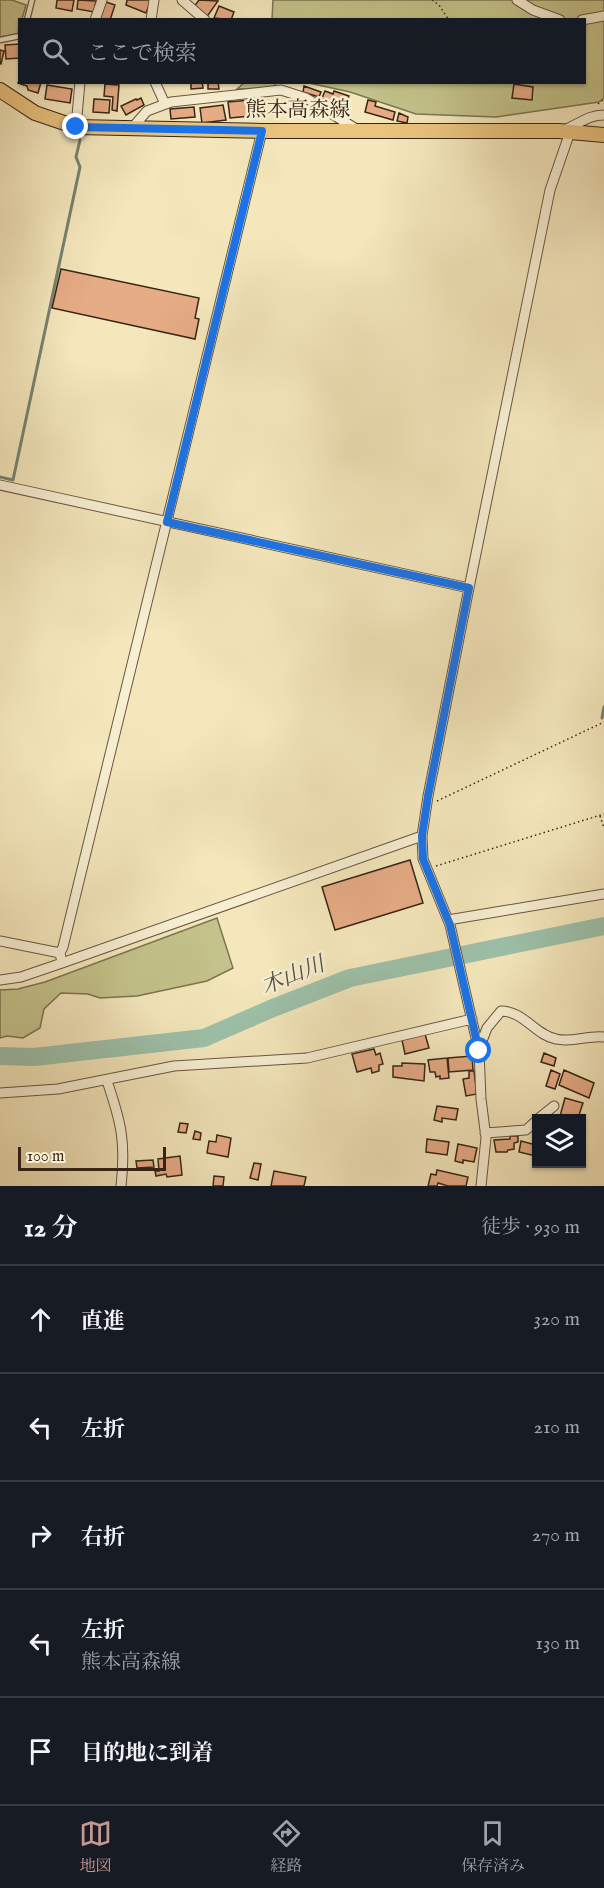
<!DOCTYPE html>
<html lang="ja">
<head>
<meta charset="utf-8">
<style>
	body { margin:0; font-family:"IM FELL English","Noto Serif JP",serif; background:#242831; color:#f1f3f6 }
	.controls { position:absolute; right:18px; bottom:18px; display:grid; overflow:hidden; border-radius:0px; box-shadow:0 2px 4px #0004 }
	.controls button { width:54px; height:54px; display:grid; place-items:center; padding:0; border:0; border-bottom:2px solid #363941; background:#171b24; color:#f1f3f6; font:30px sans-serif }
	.scale { position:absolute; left:18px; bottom:15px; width:148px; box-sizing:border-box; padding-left:6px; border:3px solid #392516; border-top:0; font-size:16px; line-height:21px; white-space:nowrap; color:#392516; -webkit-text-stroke:4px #f8efd3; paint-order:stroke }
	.stop { position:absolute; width:18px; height:18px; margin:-14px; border:4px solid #1a73e8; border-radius:50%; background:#fff }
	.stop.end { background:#1a73e8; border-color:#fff; box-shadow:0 2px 6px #0008 }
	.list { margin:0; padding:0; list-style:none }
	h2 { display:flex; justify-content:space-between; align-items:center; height:78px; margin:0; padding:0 24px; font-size:26px }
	h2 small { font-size:20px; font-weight:400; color:#9ea1a6 }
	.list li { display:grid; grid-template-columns:39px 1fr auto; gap:18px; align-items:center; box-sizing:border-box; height:108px; padding:0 24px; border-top:2px solid #363941 }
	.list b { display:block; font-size:22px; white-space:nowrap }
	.list p { margin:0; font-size:20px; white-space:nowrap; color:#9ea1a6 }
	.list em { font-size:20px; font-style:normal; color:#9ea1a6 }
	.icon { flex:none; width:33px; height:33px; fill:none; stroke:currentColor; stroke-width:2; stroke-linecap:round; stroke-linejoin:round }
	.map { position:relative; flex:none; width:604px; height:1186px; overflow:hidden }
	.search { position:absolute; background:#171b24; box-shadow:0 2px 4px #0004; left:18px; right:18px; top:18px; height:66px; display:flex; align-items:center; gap:15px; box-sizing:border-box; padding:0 21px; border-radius:0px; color:#9ea1a6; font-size:22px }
	.sheet { height:618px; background:#171b24 }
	nav { display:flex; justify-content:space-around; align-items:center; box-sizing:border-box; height:84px; border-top:2px solid #363941; background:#171b24; font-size:16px; color:#9ea1a6 }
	nav a { display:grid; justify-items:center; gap:3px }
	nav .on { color:#c59692 }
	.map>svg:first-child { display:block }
	.green { fill:#c4c38b; stroke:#7e7450; stroke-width:1.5 }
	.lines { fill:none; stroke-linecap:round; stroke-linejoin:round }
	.stream { stroke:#75836f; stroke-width:3 }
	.river { stroke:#9dc1aa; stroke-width:18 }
	.building { fill:#e6ac86; stroke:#392516; stroke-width:1.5 }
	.service-casing { stroke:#685640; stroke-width:7 }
	.minor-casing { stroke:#685640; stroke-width:11 }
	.primary-casing { stroke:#392516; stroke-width:16 }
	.path { stroke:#392516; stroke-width:1.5; stroke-dasharray:1.5 3; stroke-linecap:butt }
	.service { stroke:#f8efd3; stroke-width:4.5 }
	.minor { stroke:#f8efd3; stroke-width:9 }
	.primary { stroke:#eac47e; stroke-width:14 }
	.route { stroke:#1a73e8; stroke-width:8 }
	.labels { text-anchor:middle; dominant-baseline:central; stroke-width:5; stroke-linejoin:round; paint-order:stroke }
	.street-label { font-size:21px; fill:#392516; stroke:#f8efd3 }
	.water-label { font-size:22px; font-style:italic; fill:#575442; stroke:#f8efd3 }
</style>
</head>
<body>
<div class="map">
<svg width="604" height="1186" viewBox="0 0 604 1186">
	<rect width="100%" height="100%" fill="#f4e7bc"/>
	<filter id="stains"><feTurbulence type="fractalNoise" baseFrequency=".00333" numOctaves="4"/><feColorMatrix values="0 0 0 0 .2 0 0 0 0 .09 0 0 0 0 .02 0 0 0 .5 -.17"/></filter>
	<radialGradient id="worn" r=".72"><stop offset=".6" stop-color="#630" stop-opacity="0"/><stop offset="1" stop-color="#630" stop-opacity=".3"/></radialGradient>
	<path class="green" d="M0,0H12L26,5L22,19L20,20L18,34L0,37Z
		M273,0H604V98L599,102L496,117L416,114L350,92L309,83L584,82V20H267L272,19Z
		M244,83H276L274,88L237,89Z
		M217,918L233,968L207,981L137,996L100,998L88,994L61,993L44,1009L40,1028L23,1038L7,1036L0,1038V990L18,989L45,982Z"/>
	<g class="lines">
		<path class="stream" d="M0,477L13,480L80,167L76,157L80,140
			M602,718L604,707"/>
		<path class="river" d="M0,1056L34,1057L204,1038L273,1008L350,978L604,926"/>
	</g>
	<path class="building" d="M57,0H74L72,11L56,8Z
		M78,0L96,1L94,12L77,9Z
		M127,0H151L146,13L126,5Z
		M199,0L218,1L206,18L193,8Z
		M106,2L115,5L110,20H99Z
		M219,6L234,12L231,20L214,18Z
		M20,44V58L6,59L5,45Z
		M0,50L4,51L1,64L0,63Z
		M20,78V82H41L38,93L28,90L27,86L18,83Z
		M191,82H202L203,88L191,89Z
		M208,82H218L219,89H208Z
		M105,84L119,85L117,111L112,110L113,97L104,96Z
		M514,84L533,87L532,100L512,98Z
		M47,85L72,89L70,103L45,99Z
		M304,86L321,92L319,97L303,92Z
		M325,91L333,94L334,91L349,96L345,107L322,98Z
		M141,98L144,105L126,115L121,106L136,99L137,100Z
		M94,99L110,100L109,113L93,112Z
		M250,100L251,116L230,118L228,102Z
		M368,100L376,102L375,106L395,112L393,120L365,112Z
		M223,105L226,120L202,123L200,108Z
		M194,107L195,117L171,119L170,109Z
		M399,113L408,117L407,123L397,121Z
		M61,269L199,298L195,318L199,319L195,339L52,308Z
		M410,860L423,903L335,930L322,887Z
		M425,1034L429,1048L405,1054L402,1040Z
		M374,1049L376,1055L380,1053L383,1064L379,1065V1071L372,1073L371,1068L357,1072L352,1054Z
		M544,1053L556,1058L554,1066L541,1062Z
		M472,1056L473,1070L449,1072L448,1058Z
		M447,1058L449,1078L440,1079V1076L436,1077L435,1072H430L428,1060Z
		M402,1063L425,1064L424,1081L393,1077V1066H402Z
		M551,1070L560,1074L555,1089L546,1086Z
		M564,1070L594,1083L589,1098L559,1085Z
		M469,1071H474L477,1094L466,1096L463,1079L469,1078Z
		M565,1098L583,1103L578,1118L560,1116Z
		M437,1106L458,1109L456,1120L442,1118V1122L434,1120Z
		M180,1123L188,1124L186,1133L178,1132Z
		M195,1131L201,1133L200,1140L193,1139Z
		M217,1135L231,1138L228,1157L207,1153L209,1141L216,1142Z
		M510,1136H518V1142L514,1143V1149L508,1150L507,1152H496L494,1140L510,1139Z
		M427,1139L449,1142L447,1155L426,1152Z
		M521,1141L536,1145V1156L519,1152Z
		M458,1144L477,1148L474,1162L463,1160V1163L455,1161Z
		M180,1156L182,1175L167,1177L166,1174L156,1176L155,1171H159L158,1159Z
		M153,1160L154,1167L137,1168L136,1161Z
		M254,1163L261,1164L258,1180L250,1178Z
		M437,1170L468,1177L466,1186H448L438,1183L437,1186H428L431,1174L436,1175Z
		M274,1171L306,1177L304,1186H271Z
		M214,1176L224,1177L223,1186H213Z"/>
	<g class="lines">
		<g class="service-casing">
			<path id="service" d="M27,20L32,0
				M0,40L20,36"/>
		</g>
		<g class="minor-casing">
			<path id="minor" d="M182,0L205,20
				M517,0L533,10L560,20
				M95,20L102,0
				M151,20L154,0
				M582,20L604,16
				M155,82L165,104
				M76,127L80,82
				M132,128L147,111L171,102L281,90L306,98L358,130
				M564,130C579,124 588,115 604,115
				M0,485L469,588
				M448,920L604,894
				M0,941L60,953L61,958
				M60,953L63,947L262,131
				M0,980L21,977L62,963L422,836
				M479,1049L487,1028L501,1011C524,1011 535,1035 556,1039C572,1043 588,1035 604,1037
				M107,1081C121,1122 126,1142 121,1186
				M0,1093L58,1089L174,1066L307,1058L472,1019
				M539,1118L554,1106
				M485,1133L526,1130L536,1121
				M481,1186L486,1138L481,1099L479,1051L450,925L423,859L422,836L428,796L469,588L550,190L570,132"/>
		</g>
		<g class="primary-casing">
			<path id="primary" d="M0,90L35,113L76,127L262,131H559L604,135"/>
		</g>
		<path class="path" d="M432,0L439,5L449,20
			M598,104L604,99
			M437,801L604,722
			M600,816L604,828
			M436,866L604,814"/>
		<use href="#service" class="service"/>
		<use href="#minor" class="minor"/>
		<use href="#primary" class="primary"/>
	</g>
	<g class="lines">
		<path class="route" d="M76,127L262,131L167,522L469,588L428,796L422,836L423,859L450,925L479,1051"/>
	</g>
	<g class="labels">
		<g class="street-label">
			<text x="298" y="110">熊本高森線</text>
		</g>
		<g class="water-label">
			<text transform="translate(293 976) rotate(-22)">木山川</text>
		</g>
	</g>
	<rect width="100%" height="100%" filter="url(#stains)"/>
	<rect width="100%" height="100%" fill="url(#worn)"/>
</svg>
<div class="controls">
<button><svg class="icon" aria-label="layers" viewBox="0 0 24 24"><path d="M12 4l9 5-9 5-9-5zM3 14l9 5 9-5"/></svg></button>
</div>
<div class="scale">100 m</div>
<div class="stop" style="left:479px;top:1051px"></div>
<div class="stop end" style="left:76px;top:127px"></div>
<div class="search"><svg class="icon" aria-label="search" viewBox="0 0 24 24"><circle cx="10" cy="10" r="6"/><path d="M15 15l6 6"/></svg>ここで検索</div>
</div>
<section class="sheet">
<h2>12 分<small>徒歩 · 930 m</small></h2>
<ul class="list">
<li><svg class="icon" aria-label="ahead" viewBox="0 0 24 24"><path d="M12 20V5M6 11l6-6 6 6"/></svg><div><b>直進</b></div><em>320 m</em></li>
<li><svg class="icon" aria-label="left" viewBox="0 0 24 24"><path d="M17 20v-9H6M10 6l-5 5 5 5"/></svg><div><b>左折</b></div><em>210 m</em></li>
<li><svg class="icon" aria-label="right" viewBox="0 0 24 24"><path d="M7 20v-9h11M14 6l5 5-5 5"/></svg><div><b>右折</b></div><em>270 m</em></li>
<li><svg class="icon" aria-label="left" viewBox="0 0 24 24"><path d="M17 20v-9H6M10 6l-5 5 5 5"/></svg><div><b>左折</b><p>熊本高森線</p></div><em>130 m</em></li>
<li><svg class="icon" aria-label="arrive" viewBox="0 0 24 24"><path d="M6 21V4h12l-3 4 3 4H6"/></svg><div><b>目的地に到着</b></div></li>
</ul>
</section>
<nav>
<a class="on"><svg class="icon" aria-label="map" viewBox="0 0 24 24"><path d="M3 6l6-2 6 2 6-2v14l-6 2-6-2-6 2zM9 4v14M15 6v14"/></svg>地図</a>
<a><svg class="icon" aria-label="directions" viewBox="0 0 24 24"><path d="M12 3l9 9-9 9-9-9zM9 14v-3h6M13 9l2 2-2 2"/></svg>経路</a>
<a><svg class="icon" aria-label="saved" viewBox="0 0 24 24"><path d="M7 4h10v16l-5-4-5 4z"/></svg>保存済み</a>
</nav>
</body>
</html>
